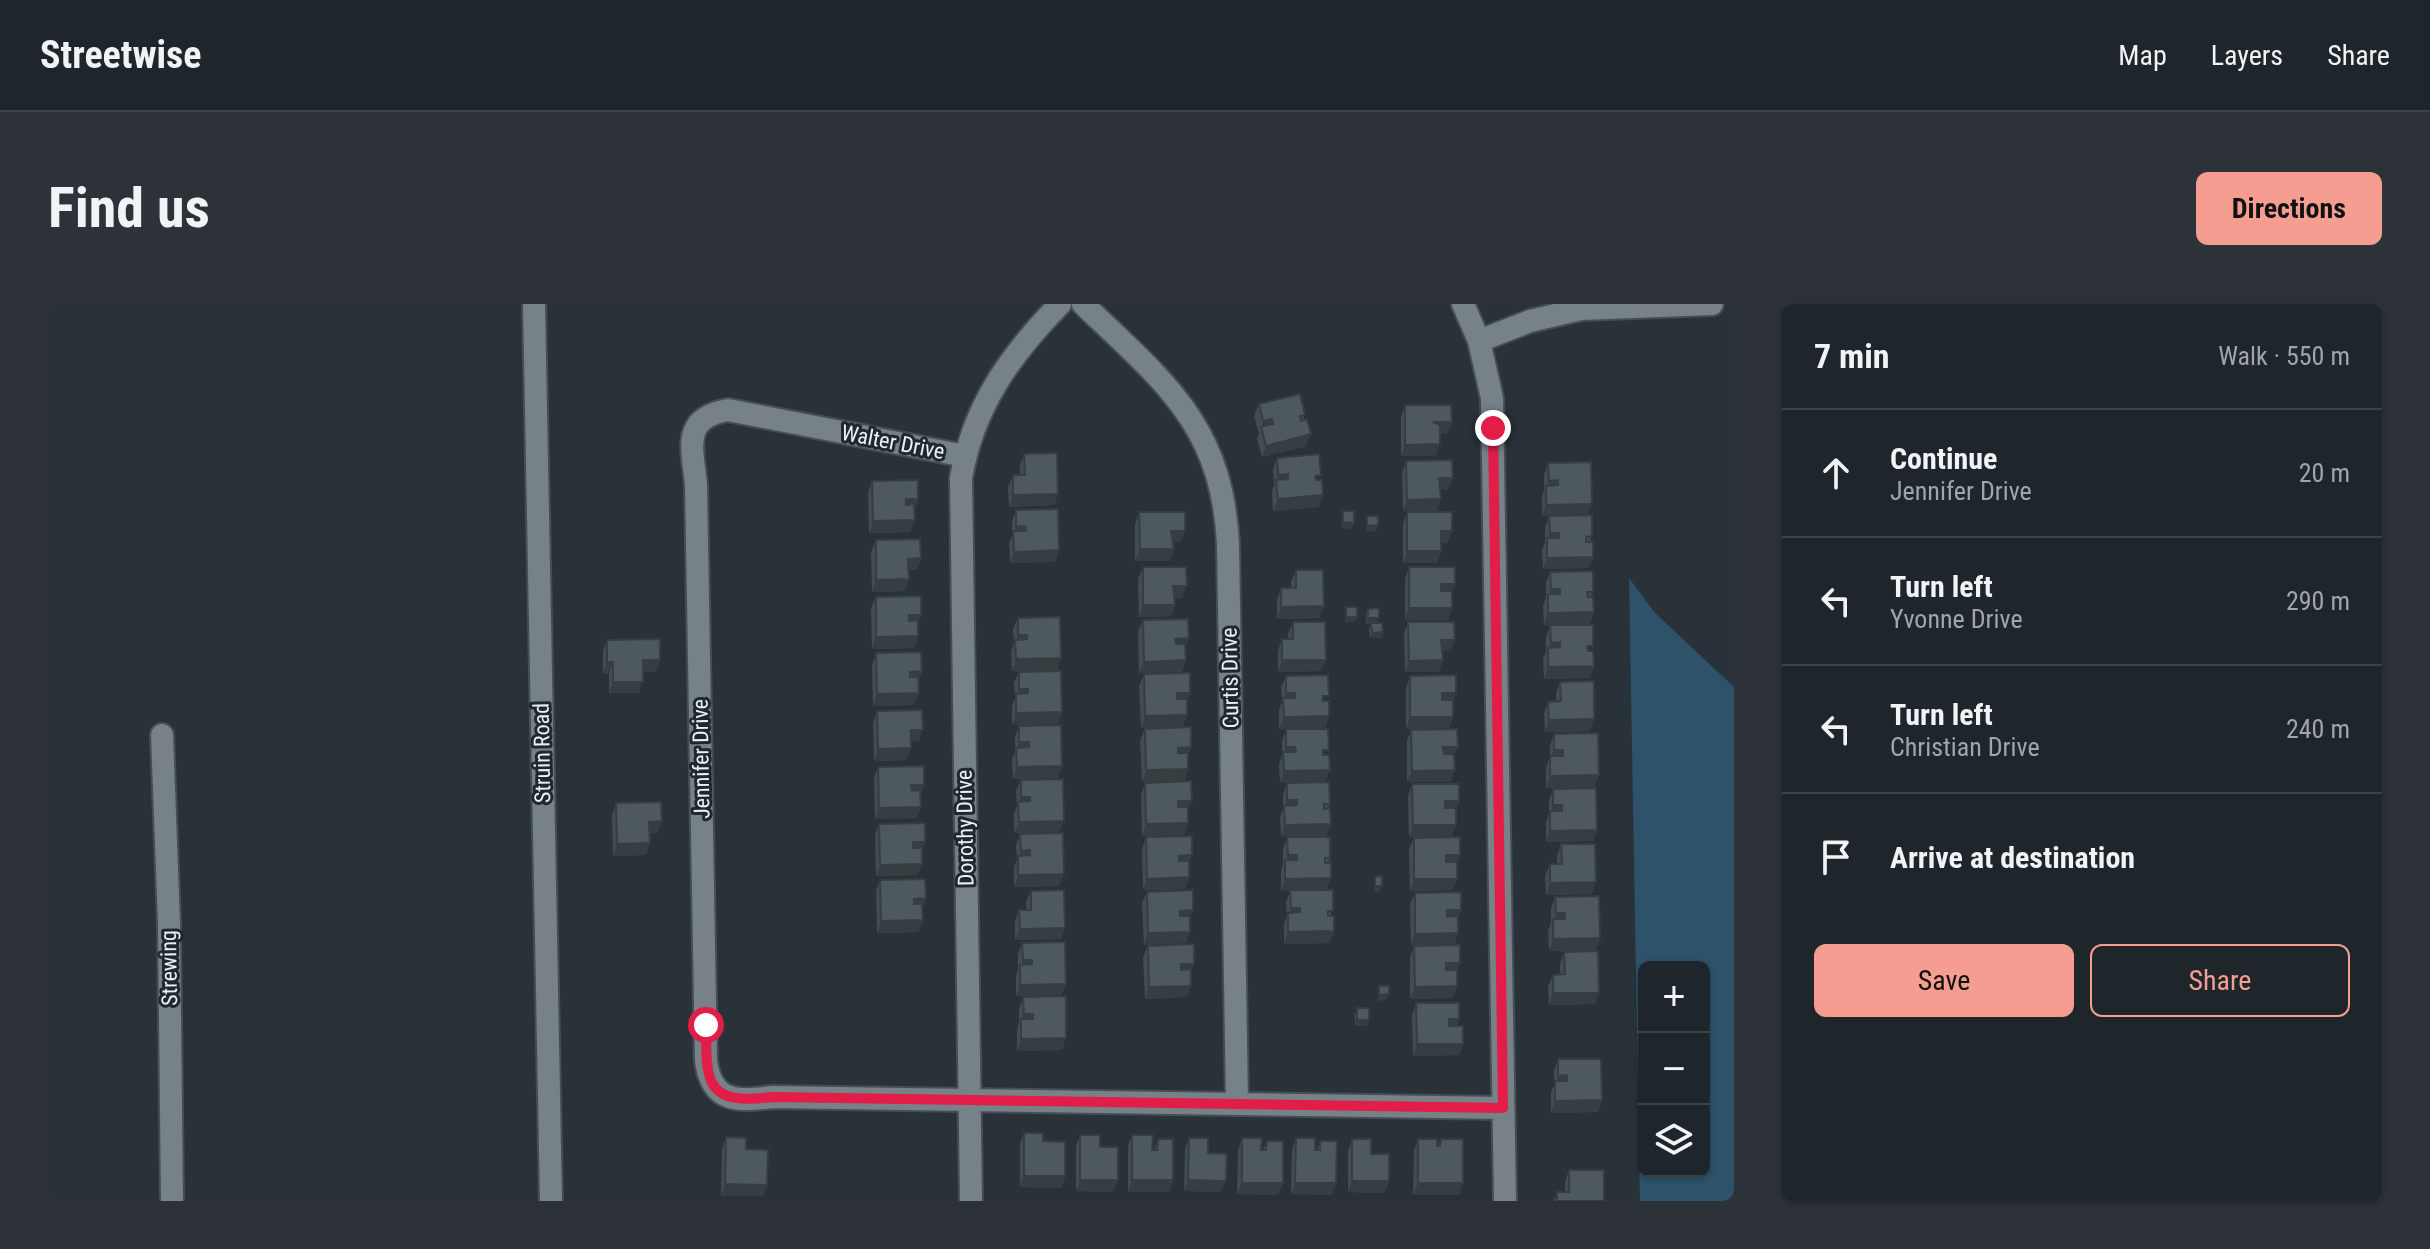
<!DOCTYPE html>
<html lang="en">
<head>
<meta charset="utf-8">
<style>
	body { margin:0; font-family:"Roboto Condensed",sans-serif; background:#2c3237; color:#f1f3f6 }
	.controls { position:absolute; right:24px; bottom:24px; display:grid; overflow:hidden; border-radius:12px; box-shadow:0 2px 6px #0004 }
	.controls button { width:72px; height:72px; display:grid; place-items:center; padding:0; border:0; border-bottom:2px solid #3c4347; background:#1f262b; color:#f1f3f6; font:40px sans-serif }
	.stop { position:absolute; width:24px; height:24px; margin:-18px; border:6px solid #e11d48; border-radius:50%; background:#fff }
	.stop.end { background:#e11d48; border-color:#fff; box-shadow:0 2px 8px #0008 }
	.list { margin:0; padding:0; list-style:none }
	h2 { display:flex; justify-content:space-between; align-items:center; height:104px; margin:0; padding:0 32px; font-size:34px }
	h2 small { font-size:26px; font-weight:400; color:#a1a5a9 }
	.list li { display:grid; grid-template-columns:52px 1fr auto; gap:24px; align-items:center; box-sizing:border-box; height:128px; padding:0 32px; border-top:2px solid #3c4347 }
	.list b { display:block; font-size:30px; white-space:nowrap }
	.list p { margin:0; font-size:26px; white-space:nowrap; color:#a1a5a9 }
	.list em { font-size:26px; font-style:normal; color:#a1a5a9 }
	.actions { display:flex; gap:16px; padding:24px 32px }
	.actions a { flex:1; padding:18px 0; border:2px solid #f59d90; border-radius:12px; text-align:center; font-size:28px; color:#f59d90 }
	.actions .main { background:#f59d90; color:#111 }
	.icon { flex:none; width:44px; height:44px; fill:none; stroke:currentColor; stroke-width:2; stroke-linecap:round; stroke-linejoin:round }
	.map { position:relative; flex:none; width:1686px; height:897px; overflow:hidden; border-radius:12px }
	header { display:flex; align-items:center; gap:48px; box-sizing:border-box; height:112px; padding:0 40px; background:#1f262b; border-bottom:2px solid #3c4347 }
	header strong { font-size:38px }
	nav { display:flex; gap:44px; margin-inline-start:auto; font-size:28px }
	.intro { display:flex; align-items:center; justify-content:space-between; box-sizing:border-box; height:192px; padding:0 48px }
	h1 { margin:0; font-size:56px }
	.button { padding:20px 36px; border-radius:12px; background:#f59d90; color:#111; font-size:28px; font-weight:700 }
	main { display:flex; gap:48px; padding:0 48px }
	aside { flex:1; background:#1f262b; border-radius:12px; box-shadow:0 2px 6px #0004 }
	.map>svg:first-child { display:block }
	.green { fill:#2d526a; fill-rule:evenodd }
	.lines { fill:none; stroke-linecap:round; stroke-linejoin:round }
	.street-casing { stroke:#464e53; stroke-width:26 }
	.street { stroke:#768188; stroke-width:22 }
	.wall { fill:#434c52 }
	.shaded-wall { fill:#373e42 }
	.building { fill:#4e585f; stroke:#373e42; stroke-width:2 }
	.route { stroke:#e11d48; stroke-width:10 }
	.labels { text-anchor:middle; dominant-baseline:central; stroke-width:6; stroke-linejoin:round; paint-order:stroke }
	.street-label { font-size:22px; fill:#ebf1f5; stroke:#20282f }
</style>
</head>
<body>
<header>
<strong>Streetwise</strong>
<nav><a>Map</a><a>Layers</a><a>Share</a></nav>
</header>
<div class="intro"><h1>Find us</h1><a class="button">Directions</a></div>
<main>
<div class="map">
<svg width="1686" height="897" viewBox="0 0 1686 897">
	<rect width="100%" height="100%" fill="#293239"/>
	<path class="green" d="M1581,274L1607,309L1686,383V897H1592ZM1596,663H1656V867H1596Z"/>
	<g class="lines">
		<g class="street-casing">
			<path id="street" d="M486,0L503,897
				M1035,0C1116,78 1174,120 1180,240L1189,800
				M1415,0L1431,37L1444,94L1457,897
				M1431,37L1482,17L1533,5L1664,0
				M917,152L680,106C632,114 645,146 648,181L658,757C664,800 690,797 725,793L1455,804
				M114,431L121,619L124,897
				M923,897L913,174C925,103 962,51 1012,0"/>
		</g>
		<use href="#street" class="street"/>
	</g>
	<path class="wall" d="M1211,100L1257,111L1255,116L1258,142L1214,153L1209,135L1211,129L1206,112Z
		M1357,101L1404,118L1399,130H1392L1388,152H1353V113Z
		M976,150L1010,190L1006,201L961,203L960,183L965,171H972V161Z
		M1229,154L1271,176V203L1225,207L1224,188L1226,181L1225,165Z
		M1358,157L1400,186H1392L1389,207H1355L1354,169Z
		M1500,159L1540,211L1545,253L1541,264L1495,265L1494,246L1497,238V224L1501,212H1494V193L1496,186V171Z
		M824,177L870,195L867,205L862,228L821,229L820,188Z
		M968,206L1011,246L1007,258L962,259L961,239L964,232V217Z
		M1091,208L1133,238H1125L1122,257H1087V220Z
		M1359,208L1400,239H1393V247L1389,259H1355V220Z
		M828,236L869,266H861L857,287L824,288L823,248Z
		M1095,263L1139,282L1134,294H1126L1127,301L1123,312L1091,313L1090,275Z
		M1361,263L1407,280L1404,289V304L1400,316H1357V275Z
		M1248,266L1271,314L1229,315V296L1233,284H1243V278Z
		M1502,268L1545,288L1543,293L1542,320L1496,321L1495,302L1498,293V279Z
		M828,293L873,311L870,320V332L866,344L824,345L823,304Z
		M1320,305L1335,328L1333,334H1322L1321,325L1323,320H1318V311Z
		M970,314L1013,354L1009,366L964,367L963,347L966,340L965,325Z
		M1095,316L1138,344L1134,368L1091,369L1090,328Z
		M1245,318L1273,367L1230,368V347L1234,335H1240V330Z
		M1360,318L1407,336L1402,347H1394L1391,368H1357L1356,330Z
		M1502,321L1544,347L1546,362L1542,374L1496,375L1495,355L1498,347V333Z
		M559,336L608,368H595L591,389H561V370H555V347Z
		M828,349L874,367L871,377V389L866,401L825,402L824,361Z
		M971,368L1010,420L964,421V401L967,394L966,379Z
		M1096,370L1142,389L1139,398L1135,423L1093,424L1091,382Z
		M1238,372L1279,397L1281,412L1277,424L1231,425V406L1234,398L1233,383Z
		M1362,372L1405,398V413L1401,424L1358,425V384Z
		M1512,378L1542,427L1497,428L1496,409L1500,398H1508V389Z
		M829,407L871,437H863L859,456L826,457L825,419Z
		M971,422L1014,462L1010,474L965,475L964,455L967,448V433Z
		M1097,425L1140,453V465L1136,477L1094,478L1092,436Z
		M1238,425L1279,451L1277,478L1232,479L1231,460L1234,451V437Z
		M1363,426L1406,452L1407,466L1402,478H1359V437Z
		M1506,430L1551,471L1546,483L1498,484V464L1502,452V441Z
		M830,463L876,481L872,491L869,514L827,515L826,474Z
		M973,476L1011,528L966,529V509L969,502L968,487Z
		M1097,479L1140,506V519L1136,531L1094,532L1093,491Z
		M1239,479L1282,500L1280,504L1283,520L1278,532L1233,533L1232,513L1235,506V491Z
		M1364,480L1411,497L1408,505V521L1404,532L1361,533L1360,492Z
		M1505,485L1549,526L1545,537L1498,538V518L1501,510V497Z
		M568,499L614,517L609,529H602V539L598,551L565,552L564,511Z
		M831,520L877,538L874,548V560L870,571L828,572L827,531Z
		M972,530L1011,582L966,583V563L969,555L968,541Z
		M1098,533L1141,561V573L1137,585L1095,586L1094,545Z
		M1239,533L1282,554L1281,559L1279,586L1286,627L1282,639L1236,640V620L1239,612L1238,598L1242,587H1233V567L1235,560V545Z
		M1366,534L1412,551L1409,560L1405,586L1362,587L1361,545Z
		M1513,540L1544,590L1498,591L1497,572L1502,560H1509V552Z
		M832,576L878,594L874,604L875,616L870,628L829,629L828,587Z
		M983,587L1013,635L967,636V618L971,606H979L978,598Z
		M1099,588L1142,615V628L1138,639L1096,641L1094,599Z
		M1367,589L1413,606L1410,615V629L1406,641H1363L1362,600Z
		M1507,593L1552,634L1548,646L1501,647L1500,627L1503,619V605Z
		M974,639L1018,680L1013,691L968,692V672L970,665V650Z
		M1100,642L1143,669L1139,693L1097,695L1095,653Z
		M1366,642L1409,668L1405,694L1362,695V653Z
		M1516,648L1547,700L1501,701L1500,682L1505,671H1512V660Z
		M975,693L1014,746L969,747V727L971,719V705Z
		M1368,699L1411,715L1409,722L1415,740L1411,751L1365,752L1364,711Z
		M1309,704L1321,716L1319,722H1307V710Z
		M1510,755L1554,796L1550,808L1503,809V789L1506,781V767Z
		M976,829L995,837L1017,872L1013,884L972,883V840Z
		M1032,831L1052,843L1065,888L1028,887V842Z
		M1084,831L1104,846H1106L1110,835L1125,876L1121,888H1080V842Z
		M678,833L698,845L719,881L715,892H673L674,845Z
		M1141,834L1160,849L1173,888L1136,887L1137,845Z
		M1194,834L1213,846H1215L1219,837L1235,879L1230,891L1189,890L1190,846Z
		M1248,834L1267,846H1269L1272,837L1284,891L1243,890L1244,846Z
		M1304,835L1323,850L1341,877L1336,889L1300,888V847Z
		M1370,835L1389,842H1390L1393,835L1411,891H1365L1366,847Z
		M1521,866L1556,897H1506L1509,888H1517V878Z"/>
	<path class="shaded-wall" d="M1224,115L1220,127L1213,123L1211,129L1215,117Z
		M1385,118H1404L1399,130H1381Z
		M1263,130L1258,142L1214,153L1218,142Z
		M1392,140L1388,152H1353L1357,141Z
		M1240,170L1235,182L1228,178L1230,171Z
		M1391,174H1405L1400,186H1386Z
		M1510,176L1506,188L1498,184L1501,177Z
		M1010,190L1006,201L961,203L965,191Z
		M1275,191L1271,203L1225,207L1230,195Z
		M858,195H870L866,207H853Z
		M1393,195L1389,207H1355L1359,196Z
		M1544,200L1540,212H1494L1498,201Z
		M867,216L862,228L821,229L825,217Z
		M1295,218L1306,219L1304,225L1293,224Z
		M1330,221L1328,227L1317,228L1319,222Z
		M977,222L973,234L966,230L968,223Z
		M1123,227H1137L1133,238H1119Z
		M1393,227H1404L1400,239H1388Z
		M1502,229H1511L1506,241L1499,238Z
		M1092,245H1126L1122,257H1087Z
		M1011,246L1007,258L962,259L966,248Z
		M1359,247H1393L1389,259H1355Z
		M1545,253L1541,264L1495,265L1499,254Z
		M873,254L869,266H856L860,255Z
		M861,275L857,287L824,288L828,276Z
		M1393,280H1407L1403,292H1389Z
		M1125,282H1139L1134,294H1120Z
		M1503,285H1512L1508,296L1500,293Z
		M1095,301H1127L1123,312L1091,313Z
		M1276,302L1271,314L1229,315L1233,303Z
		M1361,304H1404L1400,316H1357Z
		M1546,308L1542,320L1496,321L1500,309Z
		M861,311H873L869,323H856Z
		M1298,313H1309L1307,318L1296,319Z
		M1320,314H1331L1329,320H1318Z
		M1335,328L1333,334H1322L1324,329Z
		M970,331H979L975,342L967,338Z
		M870,332L866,344L824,345L828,333Z
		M1141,334L1137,346H1123L1127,335Z
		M1393,336H1407L1402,347H1388Z
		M1512,338L1508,350L1500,347L1503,339Z
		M1013,354L1009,366L964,367L968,355Z
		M595,356H612L608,368H591Z
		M1138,356L1134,368L1091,369L1096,358Z
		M1234,356H1278L1273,367L1230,368Z
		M1395,356L1391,368H1357L1361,357Z
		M559,358H565L561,370H555Z
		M1546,362L1542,374L1496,375L1500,363Z
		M874,367L870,379H857L862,368Z
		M565,378H595L591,389H561Z
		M971,385H980L976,396L968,392Z
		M871,389L866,401L825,402L829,390Z
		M1129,389H1142L1138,401H1124Z
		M1238,389H1247L1243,400L1235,397Z
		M1394,389H1408L1404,401H1390Z
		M1014,408L1010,420L964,421L968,409Z
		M1139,411L1135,423L1093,424L1097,412Z
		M1281,412L1277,424L1231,425L1236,413Z
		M1362,413H1405L1401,424L1358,425Z
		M1546,415L1542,427L1497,428L1501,416Z
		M863,426H875L871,437L858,438Z
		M971,438H981L976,450L969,446Z
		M1143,443L1139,455H1125L1130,444Z
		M1238,443H1247L1243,454L1235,451Z
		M1395,443H1410L1405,454H1391Z
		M863,444L859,456L826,457L830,445Z
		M1506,446H1515L1511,458H1502Z
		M1014,462L1010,474L965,475L969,463Z
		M1140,465L1136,477L1094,478L1098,466Z
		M1282,466L1277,478L1232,479L1236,467Z
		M1407,466L1402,478H1359L1364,467Z
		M1551,471L1546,483L1498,484L1502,472Z
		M863,481H876L872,493H859Z
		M973,493H982L978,504L970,500Z
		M1239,496H1249L1244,508L1236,504Z
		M1130,497H1144L1139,509H1126Z
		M1397,497H1411L1406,509H1392Z
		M1505,501H1514L1510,513L1502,510Z
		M873,503L869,514L827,515L831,504Z
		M614,517L609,529H597L601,518Z
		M1016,517L1011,528L966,529L971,518Z
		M1140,519L1136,531L1094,532L1098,520Z
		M1283,520L1278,532L1233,533L1237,521Z
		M1365,521H1408L1404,532L1361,533Z
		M1549,526L1545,537L1498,538L1502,527Z
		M865,538H877L873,550H860Z
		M602,539L598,551L565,552L569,540Z
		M982,546L978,558L970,555L973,547Z
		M1144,551L1140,563H1127L1131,552Z
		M1240,551H1249L1245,562L1237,558Z
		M1398,551H1412L1408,563H1394Z
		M874,560L870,571L828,572L832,561Z
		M1016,570L1011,582L966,583L970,571Z
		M1141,573L1137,585L1095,586L1099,575Z
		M1283,574L1279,586L1233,587L1237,575Z
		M1366,575H1409L1405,586L1362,587Z
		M1548,578L1544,590L1498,591L1502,579Z
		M1327,582H1334L1332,588H1325Z
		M878,594L874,606H861L866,595Z
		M1243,604H1252L1248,615L1240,612Z
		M1145,606L1141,618H1127L1132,607Z
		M1399,606H1413L1409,618H1395Z
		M1508,609H1517L1512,621L1505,618Z
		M875,616L870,628L829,629L833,617Z
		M1017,624L1013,635L967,636L972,625Z
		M1286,627L1282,639L1236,640L1240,628Z
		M1142,628L1138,639L1096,641L1100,629Z
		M1410,629L1406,641H1363L1367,630Z
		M1552,634L1548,646L1501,647L1505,635Z
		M975,656H984L980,667L972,664Z
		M1398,659H1412L1408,671H1394Z
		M1133,660H1146L1142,671L1128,672Z
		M1018,680L1013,691L968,692L972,681Z
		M1143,682L1139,693L1097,695L1101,683Z
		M1409,682L1405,694L1362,695L1367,683Z
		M1505,689H1551L1547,700L1501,701Z
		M1341,690L1339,696L1329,697L1331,691Z
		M976,710H985L981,722L973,718Z
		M1401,715H1411L1407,727H1396Z
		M1309,716H1321L1319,722H1307Z
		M1018,734L1014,746L969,747L973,735Z
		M1369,740H1415L1411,751L1365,752Z
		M1519,771L1515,783L1507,780L1510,772Z
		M1554,796L1550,808L1503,809L1507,797Z
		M976,872H1017L1013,884L972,883Z
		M1032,876H1070L1065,888L1028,887Z
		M1084,876H1125L1121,888H1080Z
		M1140,876L1178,877L1173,888L1136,887Z
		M1304,877H1341L1336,889L1300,888Z
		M1194,879H1235L1230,891L1189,890Z
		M1247,879H1288L1284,891L1243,890Z
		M1370,879H1415L1411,891H1365Z
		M677,880L719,881L715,892H673Z"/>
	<path class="building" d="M1252,90L1257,111L1252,112L1253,117L1259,115L1263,130L1218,142L1213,123L1225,120L1224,115L1215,117L1211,100Z
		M1357,101H1403L1404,118H1385L1392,121V140L1357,141Z
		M1009,149L1010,190L965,191V171H977L976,150Z
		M1271,150L1273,171L1267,172L1268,176H1274L1275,191L1230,195L1228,176L1240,175V170L1230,171L1229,154Z
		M1404,156L1405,174H1391L1393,195L1359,196L1358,157Z
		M1543,158L1544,200L1498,201V182L1510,181V176L1501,177L1500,159Z
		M870,176V195H858V201L866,200L867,216L825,217L824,177Z
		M1010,205L1011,246L966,248L965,227H978L977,222L968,223V206Z
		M1295,207H1306V219L1295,218Z
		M1091,208H1137V227H1123L1126,245H1092Z
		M1359,208H1404V227H1393V247H1359Z
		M1544,211V232L1538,233V238H1545V253L1499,254V234H1511V229H1502L1501,212Z
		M1319,212H1330V221L1319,222Z
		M872,235L873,254L860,255L861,275L828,276V236Z
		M1095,263H1138L1139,282H1125L1127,301H1095Z
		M1361,263H1407V280H1393V287H1404V304H1361Z
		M1248,266H1275L1276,302L1233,303V284H1248Z
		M1545,267V288H1539L1540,293H1545L1546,308L1500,309V290H1512V285H1503L1502,268Z
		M873,292V311H861V317L870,316V332L828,333V293Z
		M1298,303H1309V313H1298Z
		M1331,304V314H1320V305Z
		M1012,313L1013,354L968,355L967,336L979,335V331H970V314Z
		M1140,315L1141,334L1127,335L1128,340H1137L1138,356L1096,358L1095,316Z
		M1245,318H1277L1278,356H1234V335H1245Z
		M1360,318H1406L1407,336H1393L1395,356L1361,357Z
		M1323,319H1334L1335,328L1324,329Z
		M1502,321H1545V342H1539L1540,347H1545L1546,362L1500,363V344L1512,343V338L1503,339Z
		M612,335V356H595V378H565V358H559V336Z
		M873,348L874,367L862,368V373H870L871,389L829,390L828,349Z
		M1013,367L1014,408L968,409V390L980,389V385H971V368Z
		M1142,369V389H1129V395H1139V411L1097,412L1096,370Z
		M1280,371L1281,392H1275V397H1281V412L1236,413L1235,394H1247V389H1238V372Z
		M1408,371V389H1394V396H1405V413H1362V372Z
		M1546,377V415L1501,416L1500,398L1513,397L1512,378Z
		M874,406L875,426H863V444L830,445L829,407Z
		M1013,421L1014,462L969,463L968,444L981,443V438H971V422Z
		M1143,423V443L1130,444V449H1140V465L1098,466L1097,425Z
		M1238,425H1280L1281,446H1275V451H1281L1282,466L1236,467L1235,448H1248L1247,443H1238Z
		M1409,425L1410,443H1395L1396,450H1406L1407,466L1364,467L1363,426Z
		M1550,429L1551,471L1502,472V452H1515V446H1506V430Z
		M876,462V481H863L864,487L872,486L873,503L831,504L830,463Z
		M1015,475L1016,517L971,518L970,498L982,497V493H973V476Z
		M1143,477L1144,497H1130V503H1140V519L1098,520L1097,479Z
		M1281,478L1282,500H1276V505L1282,504L1283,520L1237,521L1236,502L1249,501V496H1239V479Z
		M1364,480H1411V497H1397V504H1408V521H1365Z
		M1548,484L1549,526L1502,527V507H1514V501H1505V485Z
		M613,498L614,517L601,518L602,539L569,540L568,499Z
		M877,519V538H865V544H874V560L832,561L831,520Z
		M1015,529L1016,570L970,571V552L982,551V546L973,547L972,530Z
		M1144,532V551L1131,552V557H1141V573L1099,575L1098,533Z
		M1239,533H1282V554H1277V559H1283V574L1237,575V556H1249V551H1240Z
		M1412,533V551H1398V558H1409V575H1366V534Z
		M1513,540H1547L1548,578L1502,579V560H1514Z
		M1334,572V582H1327V573Z
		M877,575L878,594L866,595V600H874L875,616L833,617L832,576Z
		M1016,586L1017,624L972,625L971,606H983V587Z
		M1145,586V606L1132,607V612H1142V628L1100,629L1099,588Z
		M1242,586H1285V607H1280V612H1286V627L1240,628V609L1252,608V604H1243Z
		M1413,588V606H1399V613L1410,612V629L1367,630V589Z
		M1551,592L1552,634L1505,635V615H1517V609H1508L1507,593Z
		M1017,638L1018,680L972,681V661L984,660V656H975L974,639Z
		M1146,640V660H1133V666L1143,665V682L1101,683L1100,642Z
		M1412,641V659H1398V666H1409V682L1367,683L1366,642Z
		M1550,647L1551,689H1505V671L1517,670L1516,648Z
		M1331,682H1341V690L1331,691Z
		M1018,692V734L973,735V715H985V710H976L975,693Z
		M1368,699H1411V715H1401V722H1415V740H1369Z
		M1309,704H1321V716H1309Z
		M1510,755H1553L1554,796L1507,797V777H1519V771L1510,772Z
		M976,829H995V837L1017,838V872H976Z
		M1032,831H1052V843H1070V876H1032Z
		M1084,831H1105L1104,846H1109L1110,835H1125V876H1084Z
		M678,833L698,834V845L720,846L719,881L677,880Z
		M1141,834H1160V849L1179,850L1178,877L1140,876Z
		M1194,834H1214L1213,846H1218L1219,837H1235V879H1194Z
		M1248,834H1267V846H1272V837H1289L1288,879H1247Z
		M1304,835H1323V850H1341V877H1304Z
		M1370,835H1389V842H1392L1393,835H1415V879H1370Z
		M1521,866H1556V897H1509V888H1521Z"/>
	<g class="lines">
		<path class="route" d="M658,721C658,781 658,801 725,793L1455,804L1445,124"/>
	</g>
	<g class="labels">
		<g class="street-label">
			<text transform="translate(845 138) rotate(11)">Walter Drive</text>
			<text transform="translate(1182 374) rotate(-91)">Curtis Drive</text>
			<text transform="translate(494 449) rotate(-91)">Struin Road</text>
			<text transform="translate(653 455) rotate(-91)">Jennifer Drive</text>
			<text transform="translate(917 524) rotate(-91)">Dorothy Drive</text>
			<text transform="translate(121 664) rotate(-91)">Strewing</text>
		</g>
	</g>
</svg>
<div class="controls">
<button>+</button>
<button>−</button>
<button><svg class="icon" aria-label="layers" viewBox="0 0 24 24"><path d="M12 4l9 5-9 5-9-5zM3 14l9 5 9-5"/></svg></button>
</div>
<div class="stop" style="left:658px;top:721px"></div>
<div class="stop end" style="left:1445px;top:124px"></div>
</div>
<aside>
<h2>7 min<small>Walk · 550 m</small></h2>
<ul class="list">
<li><svg class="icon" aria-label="ahead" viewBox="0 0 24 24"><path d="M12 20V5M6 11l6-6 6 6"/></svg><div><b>Continue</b><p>Jennifer Drive</p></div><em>20 m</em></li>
<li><svg class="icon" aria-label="left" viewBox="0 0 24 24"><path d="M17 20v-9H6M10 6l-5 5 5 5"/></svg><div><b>Turn left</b><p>Yvonne Drive</p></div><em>290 m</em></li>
<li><svg class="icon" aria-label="left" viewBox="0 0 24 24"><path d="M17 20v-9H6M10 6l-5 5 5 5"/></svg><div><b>Turn left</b><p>Christian Drive</p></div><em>240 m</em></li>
<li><svg class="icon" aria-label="arrive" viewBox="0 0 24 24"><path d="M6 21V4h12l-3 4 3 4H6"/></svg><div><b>Arrive at destination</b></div></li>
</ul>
<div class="actions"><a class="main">Save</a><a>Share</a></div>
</aside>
</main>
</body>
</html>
